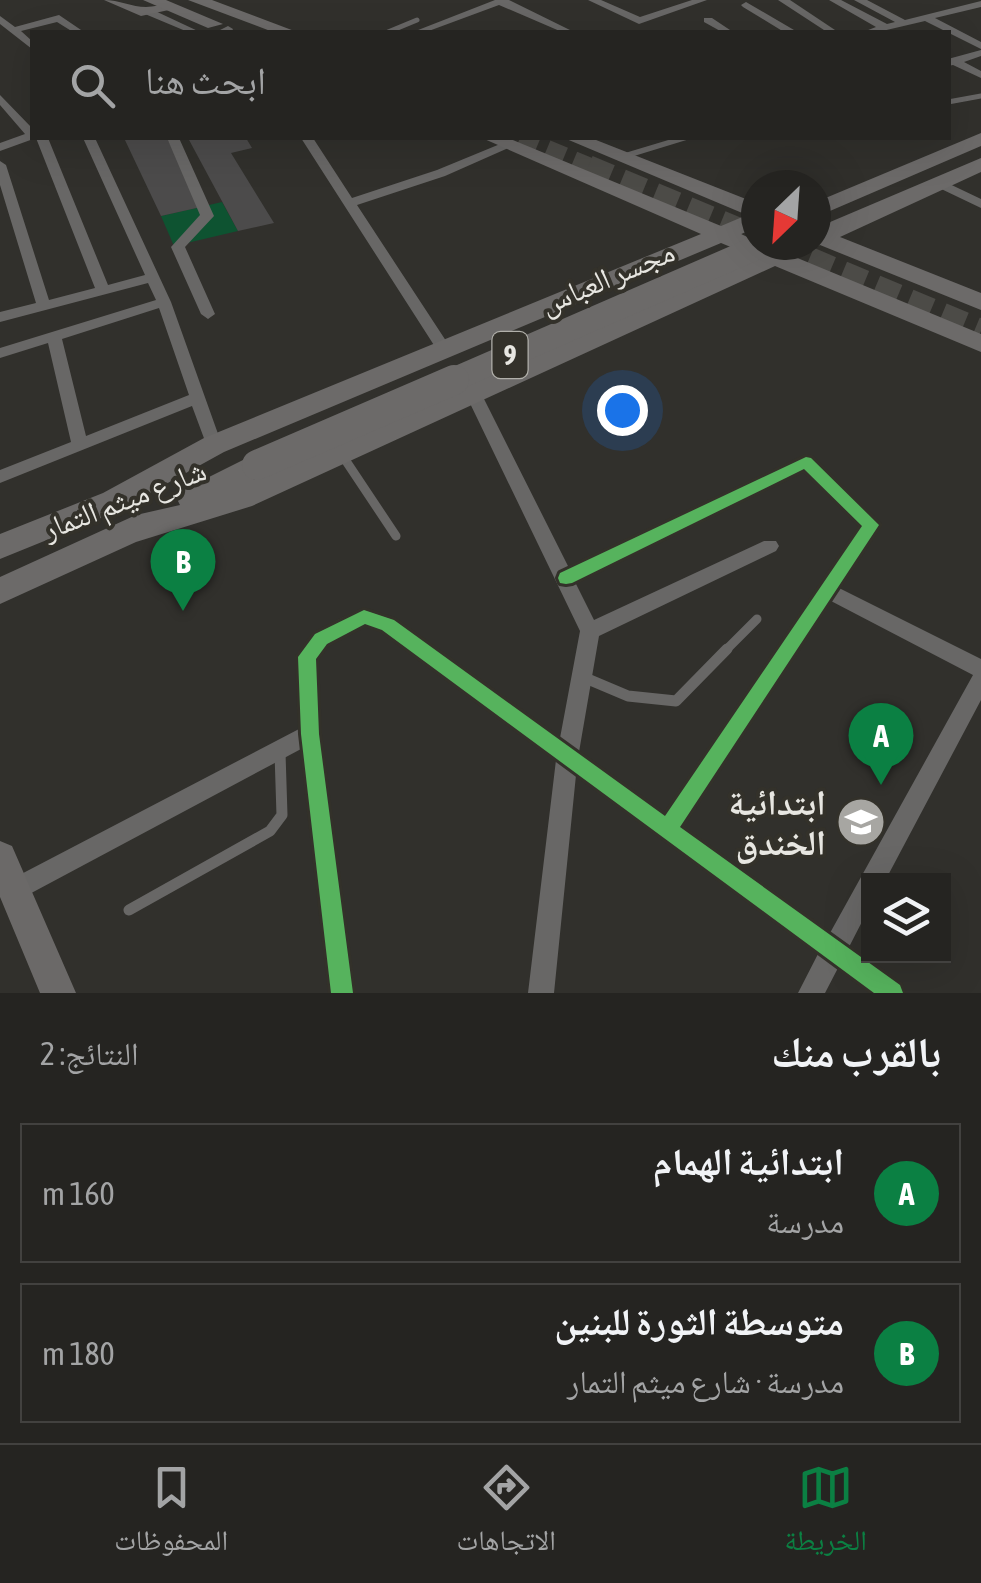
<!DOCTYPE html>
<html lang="ar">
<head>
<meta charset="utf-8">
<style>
	body { margin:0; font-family:"Asap Condensed","Noto Naskh Arabic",sans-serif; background:#31302e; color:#f1f3f6; direction:rtl }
	.controls { position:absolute; right:30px; bottom:30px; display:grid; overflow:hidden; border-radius:0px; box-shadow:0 10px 40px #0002 }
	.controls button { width:90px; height:90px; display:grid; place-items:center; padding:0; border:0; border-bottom:2px solid #42413f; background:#252421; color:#f1f3f6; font:50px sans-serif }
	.compass { position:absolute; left:741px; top:170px; width:90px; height:90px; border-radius:50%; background:#252421; box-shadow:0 10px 40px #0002; rotate:205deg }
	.you { position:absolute; left:622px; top:410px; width:35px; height:35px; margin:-25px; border:8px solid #fff; border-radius:50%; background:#1a73e8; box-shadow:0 0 0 15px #1a73e833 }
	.badge { display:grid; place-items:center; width:65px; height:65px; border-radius:50%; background:#0b8043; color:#fff; font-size:32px; font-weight:700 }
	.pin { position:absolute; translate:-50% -82px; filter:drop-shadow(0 2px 5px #0008) }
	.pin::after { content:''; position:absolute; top:52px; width:35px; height:30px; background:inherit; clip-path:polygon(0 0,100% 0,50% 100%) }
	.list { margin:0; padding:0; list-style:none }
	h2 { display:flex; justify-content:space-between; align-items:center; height:130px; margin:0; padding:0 40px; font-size:42px }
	h2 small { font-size:32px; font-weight:400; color:#a3a4a5 }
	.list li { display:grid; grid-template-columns:65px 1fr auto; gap:30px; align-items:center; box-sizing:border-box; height:140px; margin:0 20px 20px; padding:0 20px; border:2px solid #42413f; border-radius:0px }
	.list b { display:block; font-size:38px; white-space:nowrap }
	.list p { margin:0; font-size:32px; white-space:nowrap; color:#a3a4a5 }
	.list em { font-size:32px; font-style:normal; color:#a3a4a5 }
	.icon { flex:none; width:55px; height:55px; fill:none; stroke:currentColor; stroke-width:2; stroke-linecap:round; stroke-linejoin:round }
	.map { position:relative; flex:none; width:981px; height:993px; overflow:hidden; direction:ltr }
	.search { position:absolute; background:#252421; box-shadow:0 10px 40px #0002; left:30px; right:30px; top:30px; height:110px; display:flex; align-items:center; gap:25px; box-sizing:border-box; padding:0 35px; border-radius:0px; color:#a3a4a5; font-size:38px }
	.sheet { height:450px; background:#252421 }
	nav { display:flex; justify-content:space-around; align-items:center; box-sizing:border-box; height:140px; border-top:2px solid #42413f; background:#252421; font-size:28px; color:#a3a4a5 }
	nav a { display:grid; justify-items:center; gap:5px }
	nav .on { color:#0b8043 }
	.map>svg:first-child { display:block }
	.green { fill:#0e5331 }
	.building { fill:#4c4b4b }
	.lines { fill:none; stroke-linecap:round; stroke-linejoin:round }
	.trunk-tunnel-far1 { stroke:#4c4b47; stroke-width:19; stroke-dasharray:19 10; stroke-linecap:butt }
	.trunk-tunnel { stroke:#4c4b47; stroke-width:24; stroke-dasharray:24 12; stroke-linecap:butt }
	.service-far2 { stroke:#686766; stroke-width:5 }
	.service-far1 { stroke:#686766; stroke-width:9 }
	.service { stroke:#686766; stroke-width:11 }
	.minor { fill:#686766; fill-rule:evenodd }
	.secondary { fill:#6b6968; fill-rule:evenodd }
	.trunk { fill:#6c6a69; fill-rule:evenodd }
	.trunk-bridge-far1 { stroke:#6c6a69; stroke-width:24 }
	.trunk-bridge { stroke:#6c6a69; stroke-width:30 }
	.cycleway-casing { stroke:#33312a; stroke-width:6 }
	.cycleway { fill:#56b35d; fill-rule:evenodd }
	.labels { text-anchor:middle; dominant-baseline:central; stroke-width:8; stroke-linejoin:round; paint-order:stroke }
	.shield { fill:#33312a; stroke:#b1b0aa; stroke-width:2.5 }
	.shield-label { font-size:28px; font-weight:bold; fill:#e7e6e1 }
	.street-label { font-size:30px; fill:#e7e6e1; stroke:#33312a }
	.near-poi-label { font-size:35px; font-weight:bold; fill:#e7e6e1; stroke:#33312a; text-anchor:end }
</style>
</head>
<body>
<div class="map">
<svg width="981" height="993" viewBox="0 0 981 993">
	<rect width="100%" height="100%" fill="#31302c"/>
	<path class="green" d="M222,202L238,231L174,246L161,216Z"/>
	<path class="building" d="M124,138H167L201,207L161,216Z
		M188,138H246L252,148L231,153L274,223L238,231Z"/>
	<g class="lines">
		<path class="trunk-tunnel-far1" d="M520,138L594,169"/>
		<path class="trunk-tunnel" d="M588,167L756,237
			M776,245L981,331"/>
		<path class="service-far2" d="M388,32L417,20
			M948,102L981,96"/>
		<path class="service-far1" d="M342,455L396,536
			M724,652L757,619"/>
		<path class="service" d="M583,677L628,696L676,701L727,649
			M129,910L270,831L282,815L280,753"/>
		<path class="minor" d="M495,0H509L574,32H562L499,5L426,32H413Z
			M588,0H601L640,17L692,0H707L639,24Z
			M778,0H790L838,32H827Z
			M829,0H841L887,24L895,22L854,0H867L905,20L981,1V7L935,18L981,42V49L925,21L878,32H863L876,27Z
			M746,2L794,30L795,32H784L743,7L741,5Z
			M145,10H153L200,32H188L145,14Z
			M59,15L84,32H73L57,22L21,31L32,41V49L0,24V16L15,27Z
			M704,18H712L733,32H722L704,22Z
			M228,26L233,29L232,31L216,32Z
			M981,50V56L964,62L981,71V78L953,65L948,66V59Z
			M0,95L32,128V138H48L108,285L145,275L83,138H95L171,302L222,445L220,449H208L192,406L0,483V470L71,442L48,343L0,358V348L156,300L148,283L0,322V312L36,303L0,185V161L6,165L49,300L95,288L36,138L0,151V143L25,134L0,105ZM159,308L189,395L86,436L62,339Z
			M167,138H179L214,216L185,247L215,314L208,319L201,314L171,247L200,215Z
			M301,138H313L352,198L437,170L505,142L515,145L445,176L357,205L452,350L449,353H439Z
			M675,138H693L621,160L615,156Z
			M939,179L981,199V208L935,186L933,183Z
			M473,388L481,393L569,568L806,456L812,458L880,525L839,588L981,659V700L885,881H868V910L849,947L901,984L905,993H871L838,968L825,993H798L818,954L576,775L554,993H528L556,760L381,631L365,625L328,645L317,659L321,734L355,993H329L301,749L22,898L14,902L6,898L2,890L6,882L299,729L297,657C311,631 337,619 364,609L395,619L560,738L580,631L465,393ZM804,470L861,526L665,814L579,752L599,636L776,551L779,546L776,541H764L594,620L575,582ZM831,601L973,675L830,933L683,827Z"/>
		<path class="secondary" d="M104,0C119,0 132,7 146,7C159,7 167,1 178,8L141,16Z
			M0,841L12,846L76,993H40L0,897Z"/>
		<path class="trunk" d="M143,0H166L223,24L208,28Z
			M188,0H212L297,32H273Z
			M981,133V146L816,217V202Z
			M482,138H508L721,226L747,215L564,138H591L756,203V228L741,234L756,241V245L775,248L816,245V228L981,158V172L840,237L981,293V310L820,245L795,257L981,334V352L775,266L252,506L136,542L0,604V577L136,515L180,505L177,499L181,491L247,458L257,454L267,458L272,465L267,472L253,480L755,257L721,243L224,452L146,495L143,501L0,559V534L103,493L204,438L701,234Z"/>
		<path class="trunk-bridge-far1" d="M448,382L763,245"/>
		<path class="trunk-bridge" d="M257,465L454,380"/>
		<g class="cycleway-casing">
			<path id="cycleway" d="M806,457L811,458L879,525L680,827L900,985L903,993H874L382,630L365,624L327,644L316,659L319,734L353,993H331L301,734L298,657L315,634L364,610L394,620L665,816L862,526L804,469L572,583L566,584L560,583L558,578L560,573Z"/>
		</g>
		<use href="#cycleway" class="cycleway"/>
	</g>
	<defs>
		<g id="school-disc" transform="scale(2.5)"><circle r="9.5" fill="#a7a6a2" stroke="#33312a"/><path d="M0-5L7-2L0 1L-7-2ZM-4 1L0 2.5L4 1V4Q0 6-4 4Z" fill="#fff"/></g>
	</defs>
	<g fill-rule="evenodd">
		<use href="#school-disc" x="861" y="822"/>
	</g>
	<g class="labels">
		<rect class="shield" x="492.5" y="332" width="35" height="46" rx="8"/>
		<g class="shield-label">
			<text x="510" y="355">9</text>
		</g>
		<g class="street-label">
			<text transform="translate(607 277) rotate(-23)">مجسر العباس</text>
			<text transform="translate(124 499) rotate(-21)">شارع ميثم التمار</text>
		</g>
		<g class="near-poi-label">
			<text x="826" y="802">ابتدائية<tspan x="826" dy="40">الخندق</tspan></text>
		</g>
	</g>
</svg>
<div class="controls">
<button><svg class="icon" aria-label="layers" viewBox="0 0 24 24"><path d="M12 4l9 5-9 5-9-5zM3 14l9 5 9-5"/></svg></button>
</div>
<svg class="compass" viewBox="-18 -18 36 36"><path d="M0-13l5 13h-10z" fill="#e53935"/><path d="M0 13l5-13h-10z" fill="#a3a4a5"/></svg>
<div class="you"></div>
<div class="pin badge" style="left:881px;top:785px">A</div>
<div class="pin badge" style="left:183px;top:611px">B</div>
<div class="search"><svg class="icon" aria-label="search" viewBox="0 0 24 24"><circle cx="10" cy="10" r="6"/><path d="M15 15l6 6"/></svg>ابحث هنا</div>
</div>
<section class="sheet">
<h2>بالقرب منك<small>النتائج: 2</small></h2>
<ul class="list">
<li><span class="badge">A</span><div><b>ابتدائية الهمام</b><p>مدرسة</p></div><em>160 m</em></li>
<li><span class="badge">B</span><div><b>متوسطة الثورة للبنين</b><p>مدرسة · شارع ميثم التمار</p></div><em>180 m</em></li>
</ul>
</section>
<nav>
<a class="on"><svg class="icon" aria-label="map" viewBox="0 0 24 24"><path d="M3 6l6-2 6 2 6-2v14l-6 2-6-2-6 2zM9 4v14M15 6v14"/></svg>الخريطة</a>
<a><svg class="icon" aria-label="directions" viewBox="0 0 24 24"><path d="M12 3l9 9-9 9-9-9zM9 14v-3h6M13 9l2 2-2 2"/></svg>الاتجاهات</a>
<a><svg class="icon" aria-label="saved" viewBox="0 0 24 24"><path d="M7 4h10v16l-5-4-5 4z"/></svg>المحفوظات</a>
</nav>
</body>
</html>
